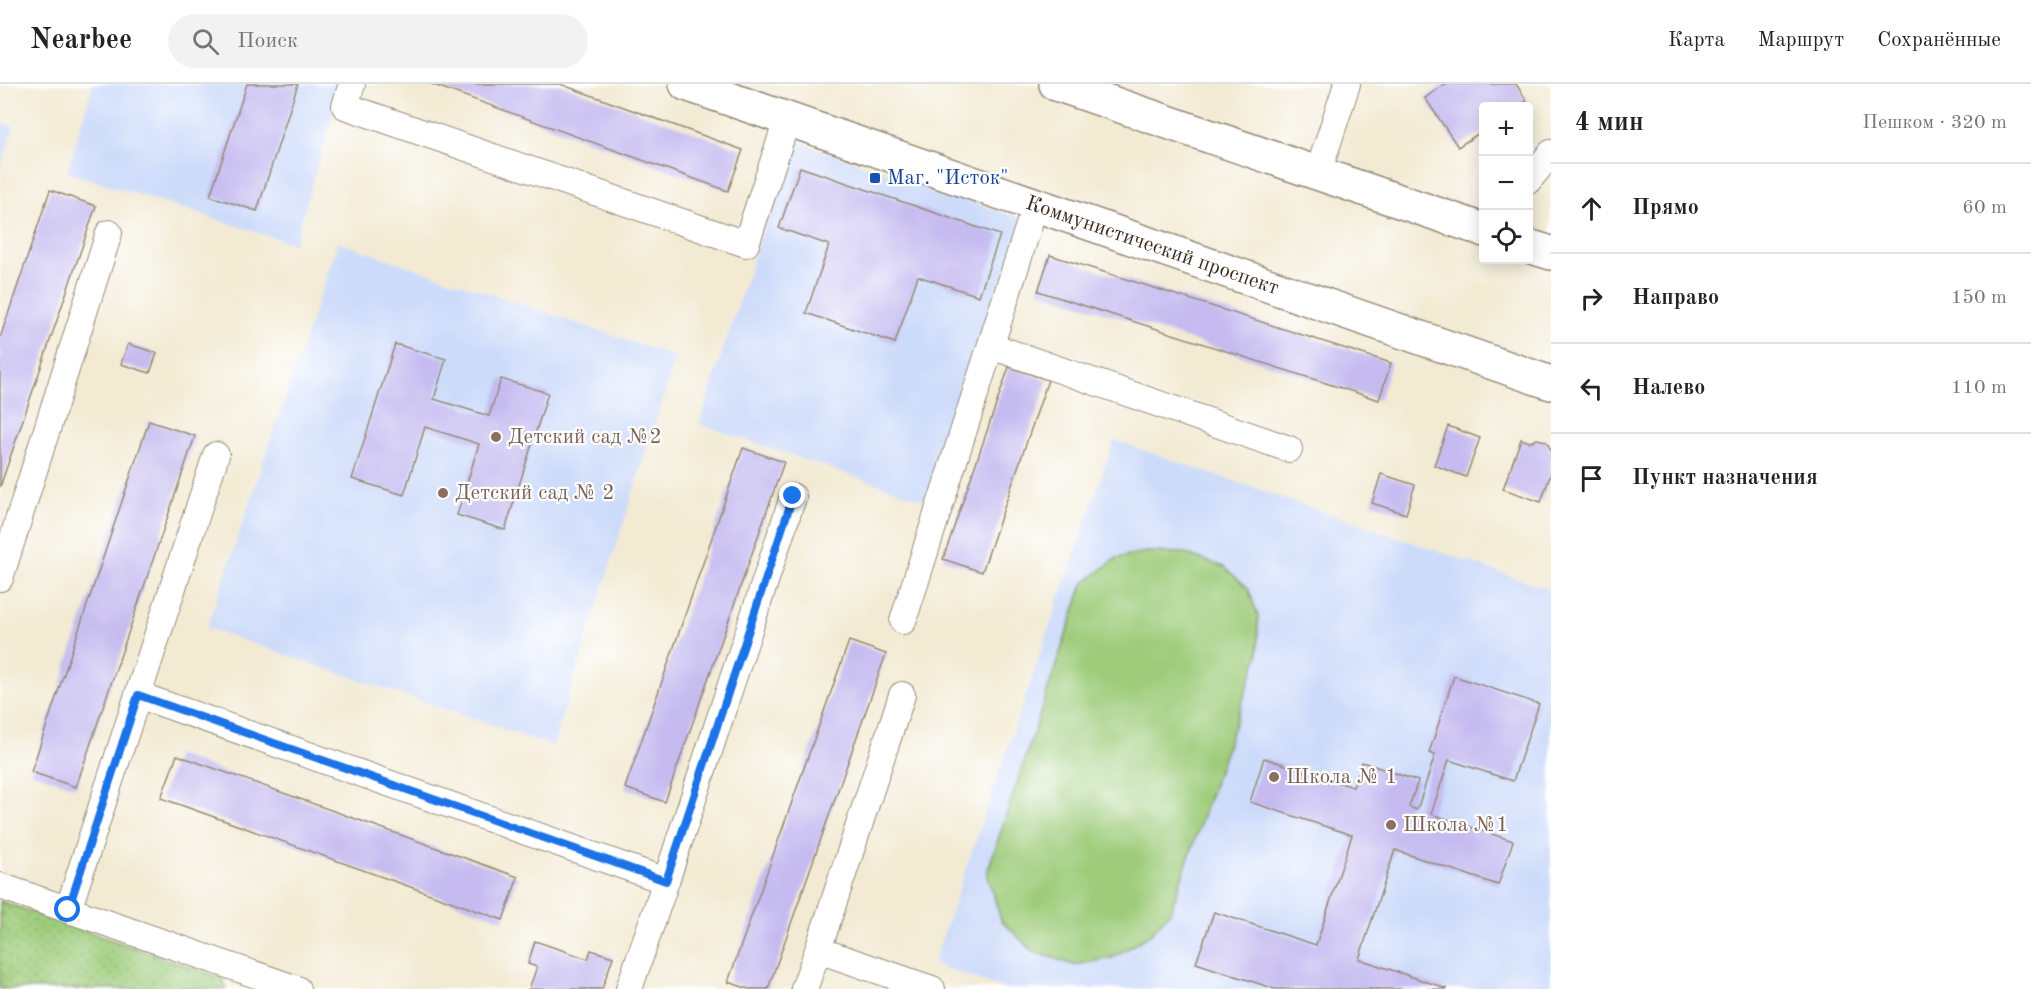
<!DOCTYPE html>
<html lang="ru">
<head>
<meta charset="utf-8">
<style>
	body { margin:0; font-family:"Old Standard TT",serif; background:#f2f2f2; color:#222 }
	.controls { position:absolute; right:18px; top:18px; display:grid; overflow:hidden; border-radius:6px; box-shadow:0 3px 15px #0003 }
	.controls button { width:54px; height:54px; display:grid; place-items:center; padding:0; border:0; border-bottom:2px solid #e0e0e0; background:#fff; color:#222; font:30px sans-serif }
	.stop { position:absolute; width:18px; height:18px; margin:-14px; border:4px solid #1a73e8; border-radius:50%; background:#fff }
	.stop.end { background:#1a73e8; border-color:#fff; box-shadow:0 2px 6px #0008 }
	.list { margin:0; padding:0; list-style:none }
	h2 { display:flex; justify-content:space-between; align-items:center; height:78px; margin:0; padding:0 24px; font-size:26px }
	h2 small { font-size:20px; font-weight:400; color:#767676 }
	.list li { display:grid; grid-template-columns:39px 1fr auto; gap:18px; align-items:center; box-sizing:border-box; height:90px; padding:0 24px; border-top:2px solid #e0e0e0 }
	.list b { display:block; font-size:22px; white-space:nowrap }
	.list em { font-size:20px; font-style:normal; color:#767676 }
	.icon { flex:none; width:33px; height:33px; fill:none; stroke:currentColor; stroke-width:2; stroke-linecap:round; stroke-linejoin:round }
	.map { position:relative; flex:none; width:1551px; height:905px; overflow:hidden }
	header { display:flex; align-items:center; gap:36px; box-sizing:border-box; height:84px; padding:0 30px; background:#fff; border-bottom:2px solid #e0e0e0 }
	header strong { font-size:28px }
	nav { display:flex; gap:33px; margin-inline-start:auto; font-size:21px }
	.search { width:420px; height:54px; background:#f2f2f2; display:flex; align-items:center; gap:15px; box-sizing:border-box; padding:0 21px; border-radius:33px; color:#767676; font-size:22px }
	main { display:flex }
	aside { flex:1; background:#fff }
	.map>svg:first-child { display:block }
	.built { fill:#cddbfa }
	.grass { fill:url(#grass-dots); stroke:#6c7b4c; stroke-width:1.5 }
	.park { fill:#9ecc7a; stroke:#6c7b4c; stroke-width:1.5 }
	.building { fill:#c5bbf0 }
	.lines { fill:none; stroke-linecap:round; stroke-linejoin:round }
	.minor-casing { stroke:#968a78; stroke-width:28 }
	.major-casing { stroke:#968a78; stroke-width:36 }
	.minor { stroke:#fff; stroke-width:26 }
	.major { stroke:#fff; stroke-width:33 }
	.route { stroke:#1a73e8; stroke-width:8 }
	.transit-dot { fill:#1a4fb4; stroke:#fff; stroke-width:2 }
	.education-dot { fill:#8d6e63; stroke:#fff; stroke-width:2 }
	.labels { text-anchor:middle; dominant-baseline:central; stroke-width:4.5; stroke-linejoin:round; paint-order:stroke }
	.transit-label { font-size:21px; fill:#164399; stroke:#fff; text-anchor:start }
	.street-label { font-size:21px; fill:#3b2a1e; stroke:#fff }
	.education-label { font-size:21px; fill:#785e54; stroke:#fff; text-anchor:start }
</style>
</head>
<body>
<header>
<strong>Nearbee</strong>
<div class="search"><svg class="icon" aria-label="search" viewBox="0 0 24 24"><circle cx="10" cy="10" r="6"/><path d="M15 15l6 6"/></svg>Поиск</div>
<nav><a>Карта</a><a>Маршрут</a><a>Сохранённые</a></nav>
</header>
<main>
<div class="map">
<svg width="1551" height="905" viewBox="0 0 1551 905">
	<defs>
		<pattern id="grass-dots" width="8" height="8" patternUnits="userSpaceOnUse" patternTransform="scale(1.5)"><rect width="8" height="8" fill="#9ecc7a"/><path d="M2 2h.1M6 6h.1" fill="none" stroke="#89af69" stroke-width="1.8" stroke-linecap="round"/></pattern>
	</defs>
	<rect width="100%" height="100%" fill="#fff"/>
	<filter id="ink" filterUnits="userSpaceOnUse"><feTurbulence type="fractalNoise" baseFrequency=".0167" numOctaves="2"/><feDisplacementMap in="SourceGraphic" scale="12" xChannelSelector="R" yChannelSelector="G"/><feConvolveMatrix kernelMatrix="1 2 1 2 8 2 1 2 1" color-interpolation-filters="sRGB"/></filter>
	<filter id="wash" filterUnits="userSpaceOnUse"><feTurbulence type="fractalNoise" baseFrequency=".008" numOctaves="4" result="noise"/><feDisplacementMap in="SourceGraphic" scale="24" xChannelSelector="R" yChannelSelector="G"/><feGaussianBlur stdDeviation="1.35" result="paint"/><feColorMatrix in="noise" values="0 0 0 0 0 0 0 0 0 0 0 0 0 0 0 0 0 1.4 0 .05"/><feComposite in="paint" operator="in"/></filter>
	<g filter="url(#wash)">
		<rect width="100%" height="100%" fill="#f2ead3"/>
		<path class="built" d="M93,0H342L294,160L67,88Z
			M0,38L14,43L0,86Z
			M792,56L1023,135L936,420L699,340Z
			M338,158L676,273L553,662L207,544Z
			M1114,356L1551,506V905H1005L933,880Z"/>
		<path class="grass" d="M0,817L222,894L227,905H0Z"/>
		<path class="park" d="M1146,468L1184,469L1224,483L1248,504L1258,532V572L1170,828L1150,851L1112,874L1074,881L1033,867L1001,836L987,789L1083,500L1117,474Z"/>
		<g id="blocks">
			<path class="building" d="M247,0H298L257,127L210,112Z
				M431,0H560L743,66L728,107Z
				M1445,0H1516L1527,17L1518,22H1484V46L1458,63L1425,14Z
				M800,83L1000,151L979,212L918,192L895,259L806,229L829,161L779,144Z
				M50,106L96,122L0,403V254Z
				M1050,171L1391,279L1379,316L1038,207Z
				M128,260L157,269L150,289L121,280Z
				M395,260L446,275L434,315L489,332L501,295L548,309L505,446L457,431L479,360L425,343L404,411L352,395Z
				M1009,283L1048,296L982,488L943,475Z
				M149,337L195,352L76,703L31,688Z
				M1448,342L1480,354L1466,393L1434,381Z
				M1521,355L1530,358L1537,355L1546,357L1551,366V389L1541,418L1503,405Z
				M743,364L784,378L665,718L625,704Z
				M1381,390L1415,401L1406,430L1372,419Z
				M849,557L886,570L768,905H749L728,898Z
				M1454,592L1539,620L1513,697L1449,676L1431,730L1513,757L1498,801L1395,766L1359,875L1448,905H1275L1196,879L1214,828L1316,861L1352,751L1250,718L1264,674L1353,703L1362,678L1418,697L1409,723L1417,726L1435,671L1429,669Z
				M177,671L518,793L503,836L161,714Z
				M535,857L588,875L591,866L613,873L602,905H529L537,883L528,880Z"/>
		</g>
	</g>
	<g filter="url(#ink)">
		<use href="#blocks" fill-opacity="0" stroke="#968a78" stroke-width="1.5"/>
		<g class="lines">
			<g class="minor-casing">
				<path id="minor" d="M352,0L345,22L746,160L787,36
					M1318,89L1347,0
					M1528,97L1551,69
					M991,262L1289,365
					M0,494L109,149
					M903,537L1029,141
					M138,611L666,797L793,413
					M0,802L297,905
					M68,826L216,371
					M818,866L902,611
					M629,905L666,797
					M804,905L818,866L932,905"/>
			</g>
			<g class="major-casing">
				<path id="major" d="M686,0L1551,299
					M1056,0L1484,146
					M1528,162L1551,169"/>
			</g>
			<use href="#minor" class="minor"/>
			<use href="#major" class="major"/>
		</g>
	</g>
	<g class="lines" filter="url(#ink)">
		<path class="route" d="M68,826L138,611L666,797L793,412"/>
	</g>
	<rect class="transit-dot" x="869" y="88" width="12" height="12" rx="3"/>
	<g class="education-dot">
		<circle cx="496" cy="353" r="6"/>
		<circle cx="443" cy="409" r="6"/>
		<circle cx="1274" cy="693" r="6"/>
		<circle cx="1391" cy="741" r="6"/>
	</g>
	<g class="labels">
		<g class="transit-label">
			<text x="887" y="94">Маг. "Исток"</text>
		</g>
		<g class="street-label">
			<text transform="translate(1152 162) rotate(19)">Коммунистический проспект</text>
		</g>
		<g class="education-label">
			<text x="508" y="353">Детский сад №2</text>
			<text x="455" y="409">Детский сад № 2</text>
			<text x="1286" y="693">Школа № 1</text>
			<text x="1403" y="741">Школа №1</text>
		</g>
	</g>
</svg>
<div class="controls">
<button>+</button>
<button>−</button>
<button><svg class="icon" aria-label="locate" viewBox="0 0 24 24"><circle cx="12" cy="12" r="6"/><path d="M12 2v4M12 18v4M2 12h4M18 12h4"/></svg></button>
</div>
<div class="stop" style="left:68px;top:826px"></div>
<div class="stop end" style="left:793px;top:412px"></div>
</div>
<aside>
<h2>4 мин<small>Пешком · 320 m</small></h2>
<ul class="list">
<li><svg class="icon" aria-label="ahead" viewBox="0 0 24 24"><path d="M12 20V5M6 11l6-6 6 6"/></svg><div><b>Прямо</b></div><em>60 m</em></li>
<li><svg class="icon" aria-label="right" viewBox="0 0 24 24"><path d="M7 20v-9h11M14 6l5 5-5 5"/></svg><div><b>Направо</b></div><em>150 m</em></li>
<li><svg class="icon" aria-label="left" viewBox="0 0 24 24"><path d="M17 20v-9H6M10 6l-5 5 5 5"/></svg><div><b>Налево</b></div><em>110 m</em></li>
<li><svg class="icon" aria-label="arrive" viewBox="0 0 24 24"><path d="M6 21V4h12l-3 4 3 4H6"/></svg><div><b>Пункт назначения</b></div></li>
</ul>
</aside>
</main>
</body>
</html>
